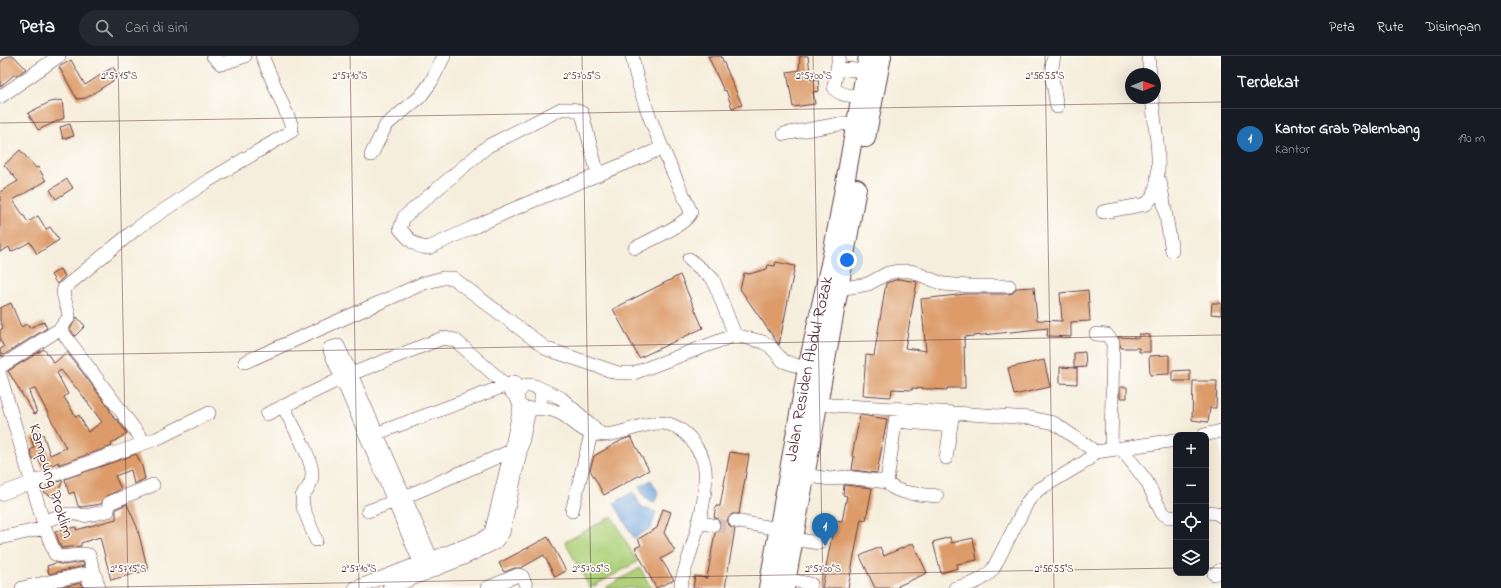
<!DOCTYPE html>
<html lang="id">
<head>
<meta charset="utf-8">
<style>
	body { margin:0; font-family:"Indie Flower",sans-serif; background:#242831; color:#f1f3f6 }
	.controls { position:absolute; right:12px; bottom:12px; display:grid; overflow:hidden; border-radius:8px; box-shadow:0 4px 16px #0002 }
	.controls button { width:36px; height:36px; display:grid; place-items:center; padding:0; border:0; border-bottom:1px solid #363941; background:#171b24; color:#f1f3f6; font:20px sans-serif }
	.compass { position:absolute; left:1125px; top:12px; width:36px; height:36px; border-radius:50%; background:#171b24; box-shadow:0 4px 16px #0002; rotate:89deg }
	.you { position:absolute; left:847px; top:204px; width:14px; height:14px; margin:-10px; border:3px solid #fff; border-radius:50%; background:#1a73e8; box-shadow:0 0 0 6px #1a73e833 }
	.badge { display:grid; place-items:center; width:26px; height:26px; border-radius:50%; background:#1f6fb2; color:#fff; font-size:13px; font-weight:700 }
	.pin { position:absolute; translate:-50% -33px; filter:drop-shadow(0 1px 2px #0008) }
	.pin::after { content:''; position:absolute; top:21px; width:14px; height:12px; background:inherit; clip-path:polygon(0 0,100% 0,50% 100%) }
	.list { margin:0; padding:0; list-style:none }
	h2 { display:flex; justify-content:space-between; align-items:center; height:52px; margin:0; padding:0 16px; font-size:17px }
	h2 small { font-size:13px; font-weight:400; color:#9ea1a6 }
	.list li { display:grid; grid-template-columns:26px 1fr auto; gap:12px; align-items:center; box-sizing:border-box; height:60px; padding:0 16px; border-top:1px solid #363941 }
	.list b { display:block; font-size:15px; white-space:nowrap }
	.list p { margin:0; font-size:13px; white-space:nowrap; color:#9ea1a6 }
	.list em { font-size:13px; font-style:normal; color:#9ea1a6 }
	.icon { flex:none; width:22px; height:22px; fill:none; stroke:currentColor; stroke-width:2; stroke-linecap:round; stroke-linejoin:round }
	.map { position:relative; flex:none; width:1221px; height:532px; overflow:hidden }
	header { display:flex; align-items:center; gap:24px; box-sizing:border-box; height:56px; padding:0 20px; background:#171b24; border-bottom:1px solid #363941 }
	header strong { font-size:19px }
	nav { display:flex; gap:22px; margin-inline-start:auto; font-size:14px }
	.search { width:280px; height:36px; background:#242831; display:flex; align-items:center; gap:10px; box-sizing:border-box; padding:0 14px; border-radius:22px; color:#9ea1a6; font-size:15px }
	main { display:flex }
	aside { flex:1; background:#171b24 }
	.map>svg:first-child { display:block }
	.pitch { fill:#aed17a; stroke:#7c7852 }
	.water { fill:#70a4dd; stroke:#5d6284 }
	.building { fill:#dc9b69; fill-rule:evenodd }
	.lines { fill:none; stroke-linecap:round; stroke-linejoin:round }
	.minor-tunnel { stroke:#d4c5b9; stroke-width:13; stroke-dasharray:13 6; stroke-linecap:butt }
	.minor-casing { stroke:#643e46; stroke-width:14 }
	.highway-casing { stroke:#643e46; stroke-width:20 }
	.minor { stroke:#fff; stroke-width:13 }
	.highway { stroke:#fff; stroke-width:18 }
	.ticks { fill:none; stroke:#4a1f2b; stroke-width:1; stroke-opacity:0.45 }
	.labels { text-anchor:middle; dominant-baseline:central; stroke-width:3; stroke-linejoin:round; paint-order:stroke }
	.street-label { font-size:17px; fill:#4a1f2b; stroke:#fdfcf7 }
	.ticks-label { font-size:10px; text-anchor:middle; fill:#4a1f2b; stroke:#fdfcf7; stroke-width:3; stroke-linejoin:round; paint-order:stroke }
</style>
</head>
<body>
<header>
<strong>Peta</strong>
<div class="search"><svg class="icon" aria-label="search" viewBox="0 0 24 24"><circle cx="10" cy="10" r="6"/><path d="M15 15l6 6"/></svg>Cari di sini</div>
<nav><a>Peta</a><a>Rute</a><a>Disimpan</a></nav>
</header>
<main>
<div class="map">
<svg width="1221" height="532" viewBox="0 0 1221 532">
	<rect width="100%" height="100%" fill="#fdfcf7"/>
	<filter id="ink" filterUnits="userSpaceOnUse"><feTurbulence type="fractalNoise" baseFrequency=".025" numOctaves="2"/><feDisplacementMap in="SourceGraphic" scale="8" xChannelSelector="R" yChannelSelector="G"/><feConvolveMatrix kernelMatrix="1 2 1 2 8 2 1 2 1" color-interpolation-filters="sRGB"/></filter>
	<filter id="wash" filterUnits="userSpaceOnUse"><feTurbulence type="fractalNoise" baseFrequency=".012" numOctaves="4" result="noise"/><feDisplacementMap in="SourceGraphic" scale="16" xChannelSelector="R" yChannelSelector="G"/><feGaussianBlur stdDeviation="0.9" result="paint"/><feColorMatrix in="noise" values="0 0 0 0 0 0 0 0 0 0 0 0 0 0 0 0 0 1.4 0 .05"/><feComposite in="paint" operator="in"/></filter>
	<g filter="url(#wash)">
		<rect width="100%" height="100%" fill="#f6eedc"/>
		<path class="pitch" d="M612,460L637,506L590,532L565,486Z
			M640,512L651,532H605Z"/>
		<path class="water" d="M651,424L658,436L655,446L646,443L639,431Z
			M633,436L642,452L656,456L651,472L634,482L614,447Z"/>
		<g id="blocks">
			<path class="building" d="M8,0H14L26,13L16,20L15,18L0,31V6Z
				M708,0H721L742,49L732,52L726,34L724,35Z
				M800,0H808L811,24L818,23L819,35L813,36L815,48L793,51L787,16L799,14Z
				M71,4L85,29L113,11L119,21L86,42L77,43L59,11Z
				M62,44L64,62L38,74L28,57L50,46Z
				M70,68L74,80L63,83L60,71Z
				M20,94L36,112L38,111L46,125L13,144L28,166L38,160L46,173L50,171L59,184L37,198L30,186L11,196L9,191L0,196V136L18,125L4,109Z
				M67,123L73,132L56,143L50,134Z
				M776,206L795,210L779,289L740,233L744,217L749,218L767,213L768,209L775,210Z
				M60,213L65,220L57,228L51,219Z
				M680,219L703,272L639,302L613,253Z
				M899,223L917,226L905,292L926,295L921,243L966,238H1009L1013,237L1016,232L1034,231L1037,264L1062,265L1060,237L1088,234L1090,265L1071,266V281L1047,280L1048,272L964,281L965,332H947V334L912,332V334L892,333L891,341L863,339L866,299L874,300L886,227Z
				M11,247L21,271L27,268L29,272L44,266L47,272L2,300L0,296V293L4,291L0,284V274L3,272L0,265V252Z
				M1212,247H1221V259L1211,258Z
				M77,261L85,270L75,280L70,273Z
				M1139,278L1150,279V296H1139V292H1121L1118,281L1139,282Z
				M44,293L54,307L67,296L107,349L115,364L117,363L127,377L111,388L112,390L58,409L59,406L43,413L38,402L33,404L30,394L34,392L31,382L43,378L50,399L66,392L35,333L29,335L37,357L34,358L8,315ZM61,314L76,332H77L102,366L88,376L79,359L76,361L64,341L68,338L57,317Z
				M1085,296L1086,311L1074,312V297Z
				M1169,299V318L1150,319L1149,300Z
				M1044,304L1050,331L1014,339L1008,312Z
				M1060,311L1077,312V328L1060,327Z
				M1190,314V325H1172V315Z
				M1193,325H1217L1216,352H1210L1208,366L1192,364Z
				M1120,331H1127V342H1120Z
				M860,359L887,363L877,417L852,414L854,401L852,400Z
				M631,381L649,414L604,439L590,414L594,400L622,384Z
				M730,396L749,399L739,458H732L727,464L730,471L735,473L725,532H693L695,520L707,522L715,477L721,471L719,463L714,461L716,450H720Z
				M136,398L142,410L145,423L134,428L131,414L115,420L121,433L106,440L101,448L82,451L78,450L74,436L69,438L65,423Z
				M63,424L55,442L44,436L47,430Z
				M844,429L872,432L866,464L861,463L848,532H822L835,464L842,465L847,440L843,439Z
				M127,448L137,471L148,514L111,524L100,481L81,487V490L61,492L55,475L76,471V474L116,463V453Z
				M663,453L671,456L664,477L675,495L661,503L674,524L656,532L635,492L641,489L638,483L657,472Z
				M548,481L566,515L555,521L544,499L521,512H515L504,516L499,507Z
				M950,481L951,487L973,482L977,504L957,508L958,512L941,517L933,486Z
				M913,487L927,517L898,530L899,532H875L860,500L880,491L884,500Z
				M83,506L84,510L49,518L47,510L56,507L64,509Z
				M81,527L83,532H58Z"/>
		</g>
	</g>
	<g filter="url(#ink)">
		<use href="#blocks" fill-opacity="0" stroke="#643e46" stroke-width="1"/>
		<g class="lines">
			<path class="minor-tunnel" d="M713,469L734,472"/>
			<g class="minor-casing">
				<path id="minor" d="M213,0L221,8L245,0
					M632,0C641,51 670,109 691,156C688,168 646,186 635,192
					M839,0L834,31C838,40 851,39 860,41
					M1054,0L1051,16L1057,51
					M1148,0L1150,18
					M837,12L865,15
					M0,41L59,0
					M784,78L839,68L856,67
					M371,99L386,69L420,41L431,26L444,0
					M598,119L582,57L573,53H561L488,90L404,161L400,173C409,183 415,191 428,192C455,180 482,167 509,155C560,133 612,114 662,92
					M1160,125L1172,195
					M1103,156L1146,148C1168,131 1154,68 1152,42
					M689,203L713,223L735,279
					M839,233L868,228L888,217L898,215H911L943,228L968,230H1009
					M60,273L144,386
					M1096,278L1107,279L1113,287L1111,392
					M245,306L424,227L443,222H453L547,293L618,317H634L735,279L763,286L770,290L783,305L807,313
					M0,311L60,273L69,261C69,252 61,240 64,232L136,173L206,126L292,75L291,68L262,0
					M0,319L45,472L55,498C67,505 78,495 89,499L99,532
					M535,330L561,342L599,376
					M817,348L1031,362L1054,367L1096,396
					M283,350C291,367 314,403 312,421C311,429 307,434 302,440L303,451L316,484
					M537,352L541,345V336L535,330L527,329C518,334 515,340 520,350C531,356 543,350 555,355C569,359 577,373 591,377C616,384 636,367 660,367C673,367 685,375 693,386C695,390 699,395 701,399C716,429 690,495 681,527V532
					M897,352L887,426C895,439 923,438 937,440
					M267,358L351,318L443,282L455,284L497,321L517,342
					M896,365L951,370
					M378,377L515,326
					M1204,379L1221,375
					M1121,392L1147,426L1162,457L1169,461H1176
					M946,402L952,362
					M804,419L830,423L846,421L887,426
					M0,438L156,383L209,357
					M368,455L393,446L511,395
					M572,455L593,370
					M1206,456L1216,457L1221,460
					M43,465L67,458H77L84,460L108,455L109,447L153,429
					M735,465L778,473
					M698,466L713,469
					M0,482L45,472
					M793,483L819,487
					M425,518L330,295V292L338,290L351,318L436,513
					M1214,518L1221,514
					M786,523L811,528
					M22,532L84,518L88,520L91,532
					M355,532L482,483L491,477L511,395L520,350
					M389,532L464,502L495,487L503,477L529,354
					M487,532L518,519L522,520L527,532
					M955,532C971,528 982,526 993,513L1028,445L1038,434L1085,406L1096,396L1176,384"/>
			</g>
			<g class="highway-casing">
				<g id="highway">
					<path d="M866,82L882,0"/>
					<path id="s1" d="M768,532L807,313L832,199L868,0"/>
					<path d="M785,532L857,132"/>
				</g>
			</g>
			<use href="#minor" class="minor"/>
			<use href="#highway" class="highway"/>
		</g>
	</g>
	<path class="ticks" d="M118,0L128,532M350,0L359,532M582,0L591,532M813,0L823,532M1045,0L1054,532M0,67L1221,46M0,300L1221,279M1206,512H1221M57,532L1176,512"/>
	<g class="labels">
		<g class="street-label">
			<text stroke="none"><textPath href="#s1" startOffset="223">Jalan Residen Abdul Rozak</textPath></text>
			<text transform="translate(51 425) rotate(73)">Kampung Proklim</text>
		</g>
	</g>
	<g class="ticks-label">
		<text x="119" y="23">2°57'15"S</text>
		<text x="350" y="23">2°57'10"S</text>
		<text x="582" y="23">2°57'05"S</text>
		<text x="814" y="23">2°57'00"S</text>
		<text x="1045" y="23">2°56'55"S</text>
		<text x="128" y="516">2°57'15"S</text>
		<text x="359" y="516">2°57'10"S</text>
		<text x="591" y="516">2°57'05"S</text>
		<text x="823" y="516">2°57'00"S</text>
		<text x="1054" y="516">2°56'55"S</text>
	</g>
</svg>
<div class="controls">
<button>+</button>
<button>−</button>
<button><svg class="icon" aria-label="locate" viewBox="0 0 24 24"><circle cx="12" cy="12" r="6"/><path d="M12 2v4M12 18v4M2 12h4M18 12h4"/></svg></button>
<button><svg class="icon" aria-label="layers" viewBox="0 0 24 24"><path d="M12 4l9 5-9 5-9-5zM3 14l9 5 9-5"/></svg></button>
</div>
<svg class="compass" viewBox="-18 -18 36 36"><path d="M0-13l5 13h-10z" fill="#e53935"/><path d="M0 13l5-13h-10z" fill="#9ea1a6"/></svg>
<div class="you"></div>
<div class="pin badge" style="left:825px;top:490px">1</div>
</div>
<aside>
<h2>Terdekat<small></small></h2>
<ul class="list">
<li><span class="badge">1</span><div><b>Kantor Grab Palembang</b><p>Kantor</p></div><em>190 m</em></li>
</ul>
</aside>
</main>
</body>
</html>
